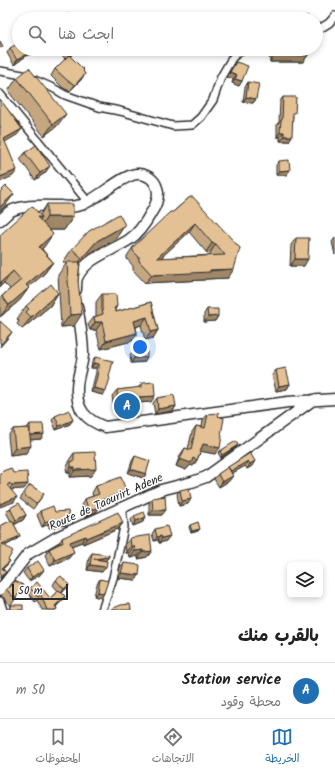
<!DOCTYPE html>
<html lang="ar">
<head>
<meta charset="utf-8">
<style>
	body { margin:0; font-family:Kalam,"Playpen Sans Arabic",sans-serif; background:#f6f6f6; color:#222; direction:rtl }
	.controls { position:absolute; right:12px; bottom:12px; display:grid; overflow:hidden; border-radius:6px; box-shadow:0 2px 6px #0003 }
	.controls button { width:36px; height:36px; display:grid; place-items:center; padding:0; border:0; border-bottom:1px solid #e0e0e0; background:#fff; color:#222; font:20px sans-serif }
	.scale { position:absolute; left:12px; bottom:10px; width:56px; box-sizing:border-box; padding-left:4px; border:2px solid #2b2b2b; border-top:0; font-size:11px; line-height:14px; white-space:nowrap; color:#2b2b2b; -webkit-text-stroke:3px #fff; paint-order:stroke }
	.you { position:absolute; left:140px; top:347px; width:14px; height:14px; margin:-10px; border:3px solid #fff; border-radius:50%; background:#1a73e8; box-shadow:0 0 0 6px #1a73e833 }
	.badge { display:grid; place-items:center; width:26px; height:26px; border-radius:50%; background:#1f6fb2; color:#fff; font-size:13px; font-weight:700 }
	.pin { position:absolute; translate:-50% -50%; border:2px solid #fff; box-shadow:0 1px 4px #0006 }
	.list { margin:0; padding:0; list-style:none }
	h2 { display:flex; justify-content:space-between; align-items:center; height:52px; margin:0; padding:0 16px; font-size:17px }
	h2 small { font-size:13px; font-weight:400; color:#767676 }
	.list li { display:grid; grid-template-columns:26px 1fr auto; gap:12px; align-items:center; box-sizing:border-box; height:56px; padding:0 16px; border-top:1px solid #e0e0e0 }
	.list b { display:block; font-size:15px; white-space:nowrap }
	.list p { margin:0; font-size:13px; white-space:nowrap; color:#767676 }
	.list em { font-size:13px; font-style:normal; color:#767676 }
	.icon { flex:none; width:22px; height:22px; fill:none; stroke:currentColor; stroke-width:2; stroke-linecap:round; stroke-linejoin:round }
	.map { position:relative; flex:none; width:335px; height:610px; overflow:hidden; direction:ltr }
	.search { position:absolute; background:#fff; box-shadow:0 2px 6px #0003; left:12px; right:12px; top:12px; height:44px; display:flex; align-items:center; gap:10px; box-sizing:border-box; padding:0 14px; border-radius:22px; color:#767676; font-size:15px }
	.sheet { height:108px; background:#fff }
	nav { display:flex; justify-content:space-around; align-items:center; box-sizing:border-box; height:56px; border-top:1px solid #e0e0e0; background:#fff; font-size:11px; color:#767676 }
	nav a { display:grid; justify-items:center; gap:2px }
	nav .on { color:#1f6fb2 }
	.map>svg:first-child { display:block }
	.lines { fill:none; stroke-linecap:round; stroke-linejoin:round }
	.street-casing { stroke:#2b2b2b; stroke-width:10 }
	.secondary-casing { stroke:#2b2b2b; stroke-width:13 }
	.street { stroke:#fff; stroke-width:7 }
	.secondary { stroke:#fff; stroke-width:10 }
	.wall { fill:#c4a680; stroke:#2b2b2b; fill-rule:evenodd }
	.shaded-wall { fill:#a08768; stroke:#2b2b2b }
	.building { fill:#e4c195; stroke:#2b2b2b; fill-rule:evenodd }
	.labels { text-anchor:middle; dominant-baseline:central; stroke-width:3; stroke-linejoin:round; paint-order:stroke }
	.street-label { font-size:12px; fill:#2b2b2b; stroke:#fff }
</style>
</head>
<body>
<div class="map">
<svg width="335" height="610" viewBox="0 0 335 610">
	<rect width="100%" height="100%" fill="#fff"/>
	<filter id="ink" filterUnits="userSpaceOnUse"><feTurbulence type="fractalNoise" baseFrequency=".025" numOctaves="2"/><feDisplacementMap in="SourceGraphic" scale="8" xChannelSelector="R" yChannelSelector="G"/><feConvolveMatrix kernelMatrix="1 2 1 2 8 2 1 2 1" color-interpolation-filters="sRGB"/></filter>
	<g filter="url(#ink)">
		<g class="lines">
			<g class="street-casing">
				<path id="street" d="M316,31L329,23L335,16
					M0,71L23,75L53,88L65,95L99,107L120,111L173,126L192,125L201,117L213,100L221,77L232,58L242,49
					M0,94L88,202
					M0,601L3,610
					M102,610L113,578L124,527L122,507"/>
			</g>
			<g class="secondary-casing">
				<path id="secondary" d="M0,220C3,218 6,215 9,212C23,204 44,206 60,206C67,207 74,207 81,205C97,200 125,172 139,174C150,175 157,182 158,193C158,201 155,207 151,213C146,222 139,233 130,239C113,251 86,257 77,278C76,281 76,286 76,290
					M77,306C80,322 83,338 83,355C82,366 77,377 77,388C76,410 86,420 105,427L288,402L335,399
					M0,590L28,554L57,537L161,490L192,482L206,477L313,400"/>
			</g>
			<use href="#street" class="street"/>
			<use href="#secondary" class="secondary"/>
		</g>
		<path class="wall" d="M10,48L26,56L14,65L7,53Z
			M60,49H76L73,54L70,56L85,74L80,81L70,91L63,88L51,76L55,69L65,59L59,50Z
			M223,49H234L227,55Z
			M273,49H308V55L303,62H270L269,54Z
			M236,62L242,81L239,86L232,83L233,79L227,77Z
			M17,78L57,126L44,136L8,91Z
			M248,82L256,99L253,103L243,102L245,87Z
			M283,97L293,116L289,141H280V137H277V124L279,122L280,101Z
			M25,153L45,173L35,180L20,159Z
			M279,161L290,170L286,175H276V165Z
			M190,197L240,248L228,278L206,279L204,280L145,283L133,270V266L127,259V256L133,247ZM189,232L206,252L210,253L212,255L160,258Z
			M47,204L73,217L64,230H49L44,247L42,249L53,262L44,274L28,287L20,300L0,317V299L2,296L10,289L4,283L0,287V235L40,215Z
			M125,225L116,238L89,254L80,263L78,281L74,326L61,327L58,275L66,264L63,262L72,249Z
			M296,238L304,266H290L291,245Z
			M335,238V255L332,242Z
			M58,293L50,306L22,329L17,324L19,321L17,319L26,306Z
			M102,294L117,306L115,310L116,312L151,302L158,330L153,338L145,340L141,325L136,327L137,333L132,341L101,349L96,330H90L88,325L94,317L96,316V302Z
			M207,309L218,316L215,321L204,322V314Z
			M134,350L144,362L131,363L130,354Z
			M95,357L109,377L106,391L103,395L91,392L96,372V368H91L92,362Z
			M276,370L290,384L287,389L276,391L272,375Z
			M142,383L151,402L137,403L135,407L114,409L112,396L117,390L138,388Z
			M157,398L176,406L173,411L155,414L153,403Z
			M208,414L218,416L215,454L201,451L197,460L193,466L190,465L186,470L176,466L180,455L185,448L188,449L192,432L196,426L202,427L203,420Z
			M55,416L70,424L56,430L52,420Z
			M30,424L41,439L30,440L26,453L10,455L8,436L13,429L27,428Z
			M238,445L236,447L221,458L218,453L220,451Z
			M74,453L91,476L70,477V473H67L66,468L69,463V460Z
			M250,453L252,466L247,469L245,466L231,474L229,481L219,487L214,479L218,474Z
			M135,456L146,474L143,478L128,473L132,461Z
			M30,485L44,494L33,509L20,499Z
			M96,486L126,491L122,497L100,505L96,512L85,517L81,505L85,499L93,496L92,493Z
			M180,490L188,504L179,506L177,494Z
			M152,498L162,515H149V503Z
			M10,508L26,515L23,520L14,525L20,536L16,540L5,546L8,560L10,561L6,566L3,569L2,577L0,526L11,521L6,512Z
			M40,511L55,512L66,525L57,526L55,528H49V524L42,527L37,515Z
			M134,516L143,522L133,526L131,520Z
			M123,523L118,529L83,544L82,542L71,546L69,558L50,566L45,555L49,549L58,545L62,538Z
			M190,525L198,531L191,533L189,527Z
			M155,529L166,541L159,543L158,540L154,541L152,534Z
			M130,538L152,551L147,557L138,559V556L130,558L129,553H126L125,545Z
			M92,553L109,557L106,560L102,572L87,570L89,557Z
			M124,563L139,575L136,580L118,578L120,567Z
			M27,568L40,575L29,581L23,573Z
			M100,579L104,593L101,598L94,596L97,584Z
			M56,580L69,585L66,589L62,593L65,596L62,601L56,607L57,609L56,610H42L37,600L35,602L27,592L30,588L50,598L58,591L53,585Z
			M10,587L16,598L11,605L6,602L4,598L1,596L6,589Z
			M11,605L23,610H8Z"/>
		<path class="shaded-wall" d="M35,49H42L26,56L14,65L17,60L30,52Z
			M231,49H234L227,55Z
			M76,50L73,54L65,59L69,55Z
			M274,55H308L303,62H270Z
			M230,72L237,75L233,79L227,77Z
			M85,74L80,81L70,91L75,85Z
			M235,79L242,81L239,86L232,83Z
			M246,97L256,99L253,103L243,102Z
			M66,114L57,126L44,136L53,124Z
			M22,129L17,135L0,145L4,139Z
			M280,132H284L280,137H277Z
			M284,136H292L289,141H280Z
			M50,166L45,173L35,180L40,173Z
			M17,170L13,176L0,182V177Z
			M290,170L286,175H276L279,171Z
			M14,194L5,206L0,211V207Z
			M37,217H42L33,230Z
			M47,217H73L64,230H39Z
			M195,223L189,232L151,267L157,258Z
			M125,225L116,238L89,254L73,271L82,258L97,241Z
			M53,234L44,247L31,259L39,247Z
			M212,243L216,244L210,253L206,252Z
			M295,259H308L304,266H290Z
			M53,262L44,274L17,297L26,285Z
			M234,269L228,278L206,279L204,280L145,283L152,275Z
			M13,271L4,283L0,287V283Z
			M29,288L20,300L0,317L9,305Z
			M58,293L50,306L22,329L31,317Z
			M82,314L74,326L61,327L70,315Z
			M218,316L215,321L204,322L208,317Z
			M147,317L141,325L129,329L134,321Z
			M95,322H102L96,330H90Z
			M158,330L153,338L145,340L151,332Z
			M12,332L7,339L0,347L1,344Z
			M137,333L132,341L101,349L106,341Z
			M147,357L144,362L131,363L134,358Z
			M94,363L99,364L96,368H91Z
			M290,384L287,389L276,391L279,386Z
			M94,388L106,391L103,395L91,392Z
			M155,396L151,402L137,403L135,407L114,409L118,403L139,397Z
			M176,406L173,411L155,414L158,409Z
			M73,420L70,424L56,430L59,426Z
			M44,434L41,439L27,440L30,435Z
			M203,444L220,448L215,454L199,451Z
			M238,445L236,447L221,458L222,455Z
			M31,446L26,453L10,455L15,448Z
			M193,458L197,460L193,466L190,465L186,470L176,466L180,459Z
			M248,461L245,466L227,476L231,471Z
			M255,461L252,466L247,469L250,464Z
			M71,467H75L70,473H67Z
			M96,469L91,476L70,477L75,470Z
			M131,469L146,474L143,478L128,473Z
			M233,476L229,481L219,487L222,482Z
			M28,484L24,489L9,490L12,485Z
			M126,491L122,497L95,507L99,501Z
			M17,497L14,502L0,507V504Z
			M191,499L188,504L179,506L182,501Z
			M101,506L96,512L85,517L89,511Z
			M153,510H166L162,515H149Z
			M26,515L23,520L13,525L16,520Z
			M146,517L143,522L133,526L136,521Z
			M52,519L49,524L42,527L45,522Z
			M69,521L66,525L57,526L55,528H49L52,524L58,522Z
			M123,523L118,529L83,544L87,538Z
			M200,529L198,531L191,533L192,531Z
			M20,536L16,540L0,548L2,544Z
			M86,536L82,542L66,548L70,542Z
			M161,536L158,540L154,541L157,537Z
			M170,536L166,541L159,543L162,538Z
			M131,546H134L129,553H126Z
			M143,550L138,556L130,558L135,551Z
			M152,551L147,557L138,559L143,552Z
			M74,552L69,558L50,566L55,560Z
			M109,557L105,561L94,559Z
			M10,561L6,566L0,572L2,568Z
			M90,565L106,567L102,572L87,570Z
			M44,570L40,575L29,581L32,577Z
			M6,572L2,577L0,579V577Z
			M121,573L139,575L136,580L118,578Z
			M69,585L66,589L61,594L64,589Z
			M98,592L104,593L101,598L94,596Z
			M65,596L62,601L52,610L55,606Z"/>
		<path class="building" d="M70,14L71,19H59V15Z
			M308,16V19H294V17Z
			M0,41L3,46L0,48Z
			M19,43V49H35L30,52L17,60L10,48Z
			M65,49H76V50L69,55Z
			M274,49H308V55H274Z
			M69,55L84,70L83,71L85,74L75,85L68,81L55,69Z
			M236,62L248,66L242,81L235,79L237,75L230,72Z
			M29,68L66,114L53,124L17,78Z
			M248,82L259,84L256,99L246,97Z
			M283,97H296L295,113H293L292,136H284V132H280L281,120H282Z
			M0,99L22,129L4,139L17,170L0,177V128L1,127L0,126Z
			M36,145L50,166L40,173L25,153Z
			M289,160L290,170L279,171V161Z
			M6,186L14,194L0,207V192Z
			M190,197H193L240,248L234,269L210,270V272L152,275L139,261V257L133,251V247L170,212H173ZM195,223L212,243L216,244L225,255L157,258Z
			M47,204H73V217H47Z
			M32,206L42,217H37L53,234L39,247L53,262L26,285L29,288L9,305L2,296L21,280L13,271L0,283V235Z
			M119,214L125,225L97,241L82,258L72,249L89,231Z
			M296,238H309L308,259H295Z
			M67,262H80L78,281L82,314L70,315Z
			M51,284L58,293L31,317L26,312L29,309L26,306Z
			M102,294H116L117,306L114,308L116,312L151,302L158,330L151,332L147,317L134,321L137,333L106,341L102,322H95L94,317L103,314L102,309Z
			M207,309H218V316L208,317Z
			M0,321L12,332L1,344L0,343Z
			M147,349V357L134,358V350Z
			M95,357L113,361L109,377L110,378L106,391L94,388L99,368V364L94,363Z
			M286,368L290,384L279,386L276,370Z
			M154,382L155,396L139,397V401L118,403L117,390L142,387V383Z
			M174,395L176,406L158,409L157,398Z
			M69,410L73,420L59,426L55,416Z
			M219,413L218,416L224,418L221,435L222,436L220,448L203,444L197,460L193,458L191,463L180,459L185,448L191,450L196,426L205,428L208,414Z
			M30,424H43L44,434L30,435Z
			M29,428L31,446L15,448L13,429Z
			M236,441L238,445L222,455L220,451Z
			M95,452L96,469L75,470V467H71V461H74V453Z
			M250,453L255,461L250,464L248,461L231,471L228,467Z
			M135,456L150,461L146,474L131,469Z
			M228,467L233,476L222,482L218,474Z
			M11,468L13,473L27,472L28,484L12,485L9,483L10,485H7L17,497L0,504V474L3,471Z
			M121,477L126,491L99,501L101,506L89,511L85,499L99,494L96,486Z
			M30,485L44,494L36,504L23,494Z
			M189,488L191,499L182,501L180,490Z
			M165,496L166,510H153L152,498Z
			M19,503L26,515L16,520L10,508Z
			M53,506L55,512L68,511L69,521L58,522V524H52V519L45,522L40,511Z
			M118,512L123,523L87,538L86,536L70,542L74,552L55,560L49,549L63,542L62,538Z
			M144,512L146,517L136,521L134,516Z
			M12,520L20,536L2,544L13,551L8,560L10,561L2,568L6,572L0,577V526Z
			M198,522L200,529L192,531L190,525Z
			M167,526L170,536L162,538L161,536L157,537L155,529Z
			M150,535L152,551L143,552V550L135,551L134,546H131L130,538Z
			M92,553L109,555V557L94,559L107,561L106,567L90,565Z
			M38,561L44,570L32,577L27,568Z
			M124,563L140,565L139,575L121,573Z
			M61,576L69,585L64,589L56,580Z
			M100,579L108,581L104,593L98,592Z
			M15,581L23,585L16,598L11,595L8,591L6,589L10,587Z
			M37,582L50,598L59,590L65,596L55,606L57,609L55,610H47L41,595L38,597L30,588Z
			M130,604L131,610H112L111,609L121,605Z
			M11,605H23V610H11Z"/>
	</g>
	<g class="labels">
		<g class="street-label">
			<text transform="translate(106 502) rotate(-24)">Route de Taourirt Adene</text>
		</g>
	</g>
</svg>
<div class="controls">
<button><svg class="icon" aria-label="layers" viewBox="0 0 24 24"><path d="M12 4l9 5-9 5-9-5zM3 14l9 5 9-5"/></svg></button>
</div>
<div class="scale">50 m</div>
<div class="you"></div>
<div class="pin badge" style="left:127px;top:406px">A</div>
<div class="search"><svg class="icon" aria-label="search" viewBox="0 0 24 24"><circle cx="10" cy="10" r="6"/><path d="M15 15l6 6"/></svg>ابحث هنا</div>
</div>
<section class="sheet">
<h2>بالقرب منك<small></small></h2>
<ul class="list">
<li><span class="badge">A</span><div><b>Station service</b><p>محطة وقود</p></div><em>50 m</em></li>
</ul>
</section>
<nav>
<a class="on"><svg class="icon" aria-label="map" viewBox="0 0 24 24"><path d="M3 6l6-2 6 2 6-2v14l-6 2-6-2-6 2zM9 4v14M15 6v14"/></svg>الخريطة</a>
<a><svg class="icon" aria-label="directions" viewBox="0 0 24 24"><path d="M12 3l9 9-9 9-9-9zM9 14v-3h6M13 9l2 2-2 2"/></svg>الاتجاهات</a>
<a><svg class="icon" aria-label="saved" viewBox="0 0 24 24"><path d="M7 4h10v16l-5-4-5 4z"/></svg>المحفوظات</a>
</nav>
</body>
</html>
